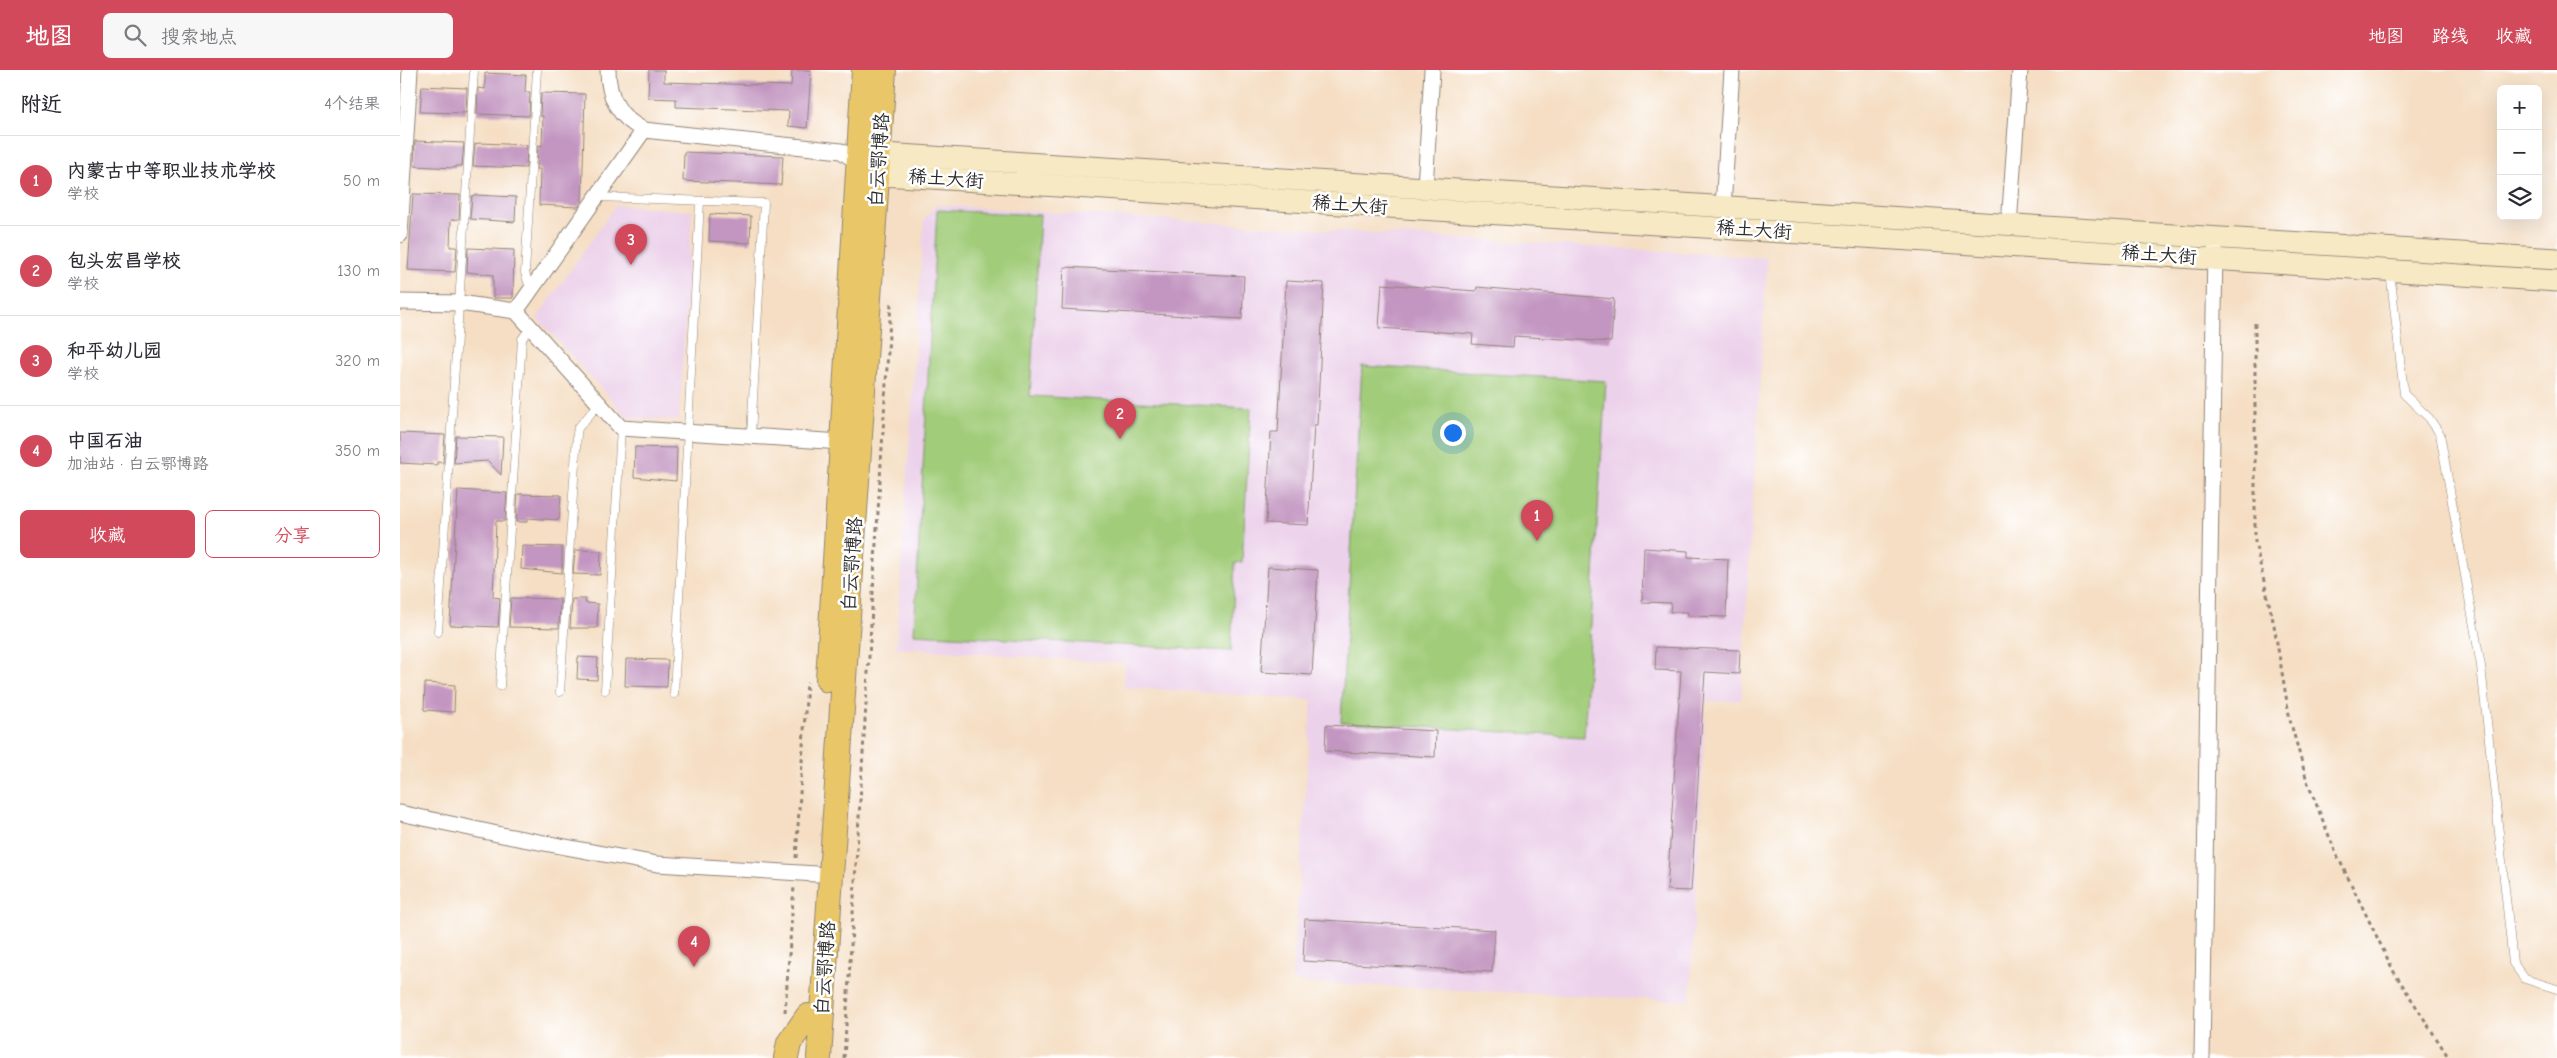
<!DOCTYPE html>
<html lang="zh">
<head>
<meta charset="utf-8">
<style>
	body { margin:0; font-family:"Comic Neue","LXGW WenKai TC",sans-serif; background:#f7f7f7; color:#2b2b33 }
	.controls { position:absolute; right:15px; top:15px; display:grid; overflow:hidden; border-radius:8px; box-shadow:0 5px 20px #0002 }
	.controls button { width:45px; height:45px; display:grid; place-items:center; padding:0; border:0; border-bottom:1px solid #e1e1e2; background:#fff; color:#2b2b33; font:25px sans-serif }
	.you { position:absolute; left:1052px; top:362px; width:18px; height:18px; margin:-12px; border:4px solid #fff; border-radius:50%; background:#1a73e8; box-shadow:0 0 0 8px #1a73e833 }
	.badge { display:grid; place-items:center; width:32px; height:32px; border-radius:50%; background:#d1495b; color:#fff; font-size:16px; font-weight:700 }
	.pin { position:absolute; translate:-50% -41px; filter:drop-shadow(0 1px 2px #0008) }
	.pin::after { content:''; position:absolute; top:26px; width:18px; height:15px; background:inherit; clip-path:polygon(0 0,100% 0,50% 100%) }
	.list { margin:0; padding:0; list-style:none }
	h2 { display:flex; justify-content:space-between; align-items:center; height:65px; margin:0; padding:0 20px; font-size:21px }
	h2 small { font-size:16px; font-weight:400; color:#7c7c81 }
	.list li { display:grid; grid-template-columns:32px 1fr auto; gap:15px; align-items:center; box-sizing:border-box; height:90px; padding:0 20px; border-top:1px solid #e1e1e2 }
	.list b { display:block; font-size:19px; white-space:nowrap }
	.list p { margin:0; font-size:16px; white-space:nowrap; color:#7c7c81 }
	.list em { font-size:16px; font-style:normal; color:#7c7c81 }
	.actions { display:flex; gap:10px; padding:15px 20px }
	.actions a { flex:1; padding:11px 0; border:1px solid #d1495b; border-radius:8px; text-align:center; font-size:18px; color:#d1495b }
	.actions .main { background:#d1495b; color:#fff }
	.icon { flex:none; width:28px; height:28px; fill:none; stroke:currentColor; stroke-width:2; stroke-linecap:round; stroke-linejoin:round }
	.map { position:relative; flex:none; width:2157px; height:988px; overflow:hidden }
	header { display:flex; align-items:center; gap:30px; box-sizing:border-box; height:70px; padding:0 25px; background:#d1495b; color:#fff }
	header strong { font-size:24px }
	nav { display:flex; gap:28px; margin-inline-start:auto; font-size:18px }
	.search { width:350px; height:45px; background:#f7f7f7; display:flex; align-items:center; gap:12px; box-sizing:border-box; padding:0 18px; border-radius:8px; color:#7c7c81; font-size:19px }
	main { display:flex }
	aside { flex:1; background:#fff }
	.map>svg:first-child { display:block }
	.built { fill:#ecd1ea }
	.green { fill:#a1cc79; stroke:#667c52 }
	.building { fill:#c396c1 }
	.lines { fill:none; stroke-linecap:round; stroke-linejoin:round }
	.lane-casing { stroke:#908477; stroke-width:9 }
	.street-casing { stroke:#908477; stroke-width:17 }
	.secondary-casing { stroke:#908477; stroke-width:23 }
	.primary-casing { stroke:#908477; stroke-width:26 }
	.path { stroke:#908477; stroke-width:3; stroke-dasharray:4 4; stroke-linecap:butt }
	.lane { stroke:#fff; stroke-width:8 }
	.street { stroke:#fff; stroke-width:15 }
	.secondary { stroke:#f6e9c3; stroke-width:21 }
	.primary { stroke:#e9c769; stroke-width:24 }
	.labels { text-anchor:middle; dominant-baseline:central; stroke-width:5; stroke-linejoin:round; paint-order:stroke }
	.street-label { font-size:19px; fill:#2b2b2b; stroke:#fff }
</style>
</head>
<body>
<header>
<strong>地图</strong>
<div class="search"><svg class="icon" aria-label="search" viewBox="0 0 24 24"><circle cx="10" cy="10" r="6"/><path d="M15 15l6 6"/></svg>搜索地点</div>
<nav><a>地图</a><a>路线</a><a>收藏</a></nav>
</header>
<main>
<aside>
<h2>附近<small>4个结果</small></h2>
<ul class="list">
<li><span class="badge">1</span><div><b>内蒙古中等职业技术学校</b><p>学校</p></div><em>50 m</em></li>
<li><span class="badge">2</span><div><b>包头宏昌学校</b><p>学校</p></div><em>130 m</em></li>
<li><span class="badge">3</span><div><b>和平幼儿园</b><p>学校</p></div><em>320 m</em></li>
<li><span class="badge">4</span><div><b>中国石油</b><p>加油站 · 白云鄂博路</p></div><em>350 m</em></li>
</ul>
<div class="actions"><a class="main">收藏</a><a>分享</a></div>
</aside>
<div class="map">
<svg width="2157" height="988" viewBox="0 0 2157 988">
	<rect width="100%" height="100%" fill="#fff"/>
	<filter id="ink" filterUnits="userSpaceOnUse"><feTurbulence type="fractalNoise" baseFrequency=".02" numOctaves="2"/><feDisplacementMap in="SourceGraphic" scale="10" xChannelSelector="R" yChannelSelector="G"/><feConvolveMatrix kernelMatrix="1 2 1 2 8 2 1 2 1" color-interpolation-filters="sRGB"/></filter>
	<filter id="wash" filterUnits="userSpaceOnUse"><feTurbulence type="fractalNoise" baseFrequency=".0096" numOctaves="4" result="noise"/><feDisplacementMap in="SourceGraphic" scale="20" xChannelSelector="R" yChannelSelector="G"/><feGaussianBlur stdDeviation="1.12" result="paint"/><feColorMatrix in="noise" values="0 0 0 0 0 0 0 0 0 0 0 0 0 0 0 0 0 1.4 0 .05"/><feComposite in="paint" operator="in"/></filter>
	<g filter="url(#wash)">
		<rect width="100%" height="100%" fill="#f5dec3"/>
		<path class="built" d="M216,135L292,141L279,350L228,348L137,248Z
			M536,135L1367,188L1341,630L1306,632L1290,931L892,912L912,630L724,617L725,593L496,578L524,149Z"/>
		<path class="green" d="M537,140L640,145L630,326L851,338L842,492L835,493L831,581L514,564Z
			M962,296L1206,311L1184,667L941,652Z"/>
		<g id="blocks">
			<path class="building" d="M249,0H264V12L391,16L392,0H411L407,58L388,56L389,41L276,37V29L248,28Z
				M85,3L126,5L125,22H130L129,46L77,44L78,18L85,19Z
				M22,16L67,18L66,43L20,42Z
				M141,23L185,24L182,132L178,137L139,135L140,99H137L138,75L142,76L143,46H140Z
				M15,71L64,73L62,96H56L55,98L14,96Z
				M80,73L127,75L126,98L73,96L75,74Z
				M284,82L383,86L381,115L283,111Z
				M13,124L60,125L59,149L51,150L50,177H57L55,202L8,200Z
				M75,125L116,127L115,152L70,149L72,126Z
				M310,144L351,146L350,173L309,171Z
				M68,178L114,180L113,228H93V205L67,202Z
				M664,197L844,206L842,249L662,239Z
				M886,211L924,213L917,355H914L908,455L866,453L871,362H878Z
				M982,214L1076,221L1077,217L1214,229L1211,272L1114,266L1113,277L1072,274L1073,264L979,258Z
				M0,363L45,365L43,393L37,392V395L0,393Z
				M56,366L103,367L101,405L88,391L54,393Z
				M235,377L277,378L276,411L234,407Z
				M58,420L107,423L105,451H96L93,527L100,528L98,557L50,555Z
				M118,424L161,425L159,450L127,448V452H116Z
				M122,476L162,477V503L121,499Z
				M1244,478L1288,481V487L1328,489L1326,547L1288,546V542H1270L1271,533L1242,532Z
				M175,480L201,481L200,505L173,504Z
				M868,497L918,500L912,605L861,602Z
				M111,528L160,529L159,558L109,557Z
				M172,529H186L185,533L198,534L197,558H170Z
				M1256,577L1340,580L1339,604L1305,602L1291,821L1267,820L1281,601L1255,600Z
				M178,587L198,588L197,610L177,609Z
				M226,589L268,590L267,617L225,616Z
				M25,613L55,615L54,642L24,640Z
				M926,655L1036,661L1035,687L925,681Z
				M905,849L1095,860L1092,902L903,891Z"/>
		</g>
	</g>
	<g filter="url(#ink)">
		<use href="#blocks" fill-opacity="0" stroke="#908477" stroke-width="1"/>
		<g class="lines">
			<g class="lane-casing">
				<path id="lane" d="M197,127L364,133L351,365
					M1990,201L2004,324L2029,348L2040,364L2081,596L2113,893L2125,909L2157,919
					M131,221L125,203L137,0
					M38,562L74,0
					M100,616L122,269L130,258
					M205,620L221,358
					M160,622L177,364L178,358L199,334
					M274,624L300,131"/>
			</g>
			<g class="street-casing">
				<path id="street" d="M208,0C208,27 219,48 244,60L441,81L459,93
					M1025,118L1032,0
					M1323,137L1332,0
					M1609,155L1620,0
					M0,165L10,0
					M0,232L59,233L116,241L244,60
					M116,241L221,358L442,372
					M0,743L102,765L257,794L416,804
					M1802,988L1815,180"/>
			</g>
			<g class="secondary-casing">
				<path id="secondary" d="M464,90L479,84L500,85L2157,189
					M463,96L478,105L499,106L2157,211"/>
			</g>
			<g class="primary-casing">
				<path id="primary" d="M428,610L464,0
					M386,988L389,973L408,946
					M419,988L484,0"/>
			</g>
			<path class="path" d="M1855,253V472L1874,555L1890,650L1907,711L1935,781L1994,902L2049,988
				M396,788L407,612
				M385,942L394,816
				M444,988L491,233"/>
			<use href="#lane" class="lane"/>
			<use href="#street" class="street"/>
			<use href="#secondary" class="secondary"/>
			<use href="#primary" class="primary"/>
		</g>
	</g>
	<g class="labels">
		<g class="street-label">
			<text transform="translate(479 90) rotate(-86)">白云鄂博路</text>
			<text transform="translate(546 109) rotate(4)">稀土大街</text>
			<text transform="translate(950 135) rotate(4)">稀土大街</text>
			<text transform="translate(1354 160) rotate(4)">稀土大街</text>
			<text transform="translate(1759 185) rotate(4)">稀土大街</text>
			<text transform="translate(452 494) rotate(-86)">白云鄂博路</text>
			<text transform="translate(425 898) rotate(-86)">白云鄂博路</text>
		</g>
	</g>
</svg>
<div class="controls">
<button>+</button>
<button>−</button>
<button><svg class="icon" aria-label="layers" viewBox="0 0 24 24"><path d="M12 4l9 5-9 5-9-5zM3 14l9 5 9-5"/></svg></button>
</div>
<div class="you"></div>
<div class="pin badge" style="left:1137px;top:471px">1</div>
<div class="pin badge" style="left:720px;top:369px">2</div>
<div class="pin badge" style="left:231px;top:195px">3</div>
<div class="pin badge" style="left:294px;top:897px">4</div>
</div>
</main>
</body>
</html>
